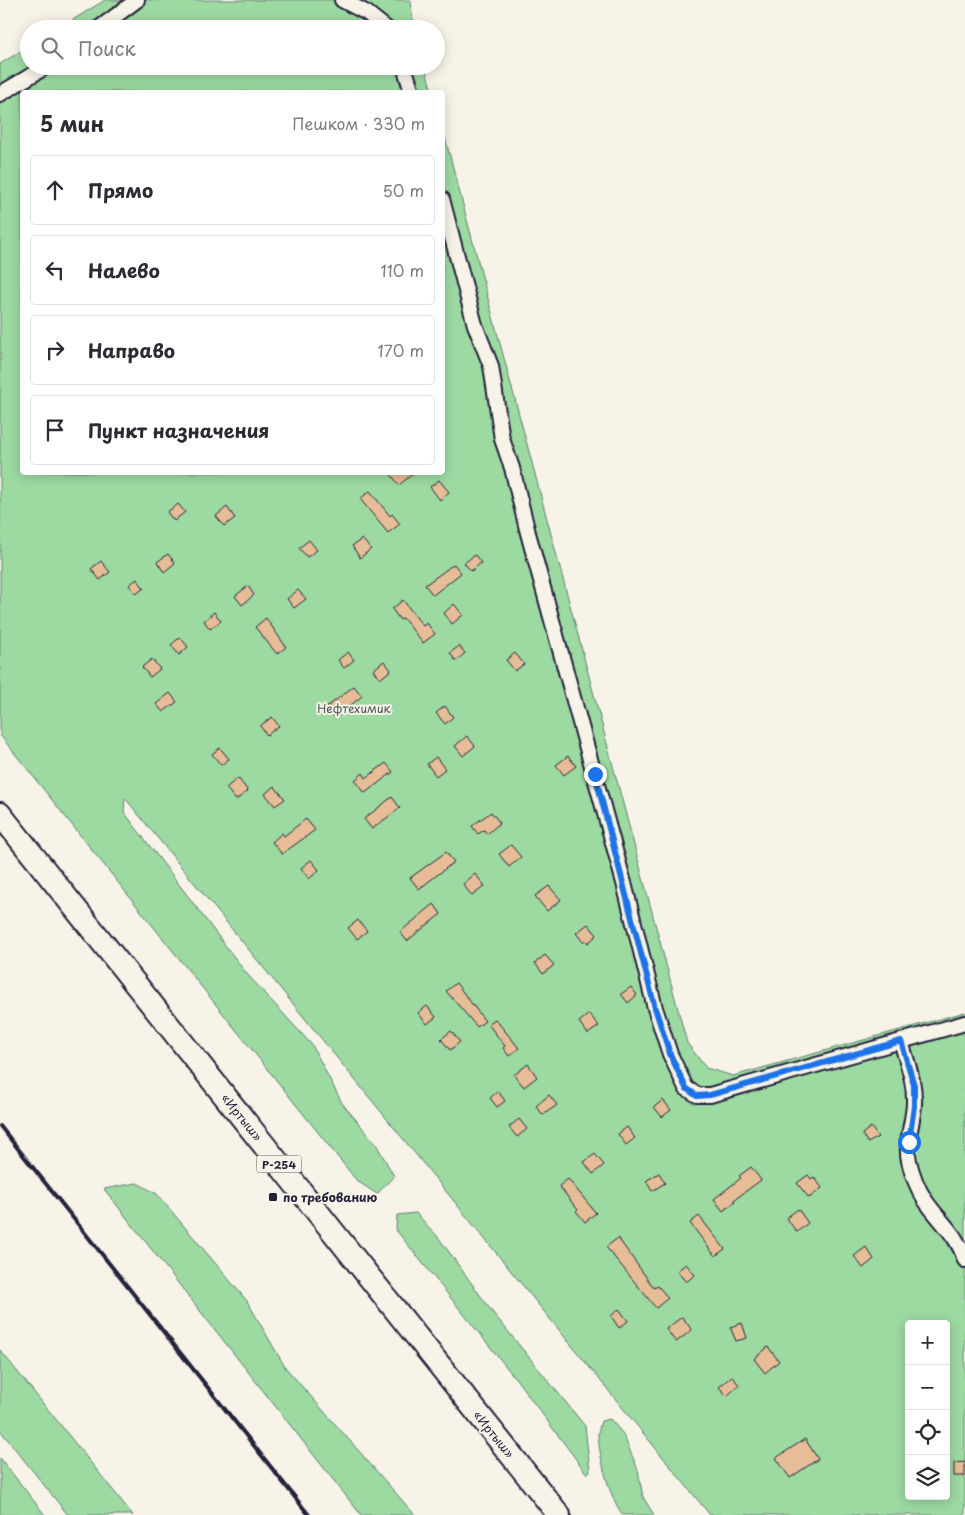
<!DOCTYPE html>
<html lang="ru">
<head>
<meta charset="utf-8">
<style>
	body { margin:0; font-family:"Playpen Sans",sans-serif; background:#f7f7f7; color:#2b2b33 }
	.controls { position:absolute; right:15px; bottom:15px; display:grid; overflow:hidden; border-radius:5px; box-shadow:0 2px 12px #0003 }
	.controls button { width:45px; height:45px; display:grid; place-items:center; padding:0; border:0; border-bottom:1px solid #e1e1e2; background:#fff; color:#2b2b33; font:25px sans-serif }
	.stop { position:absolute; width:15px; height:15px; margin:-11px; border:4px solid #1a73e8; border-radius:50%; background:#fff }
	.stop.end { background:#1a73e8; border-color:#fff; box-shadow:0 1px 5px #0008 }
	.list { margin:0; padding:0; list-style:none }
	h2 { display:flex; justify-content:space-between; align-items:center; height:65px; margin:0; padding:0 20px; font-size:21px }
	h2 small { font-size:16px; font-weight:400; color:#7c7c81 }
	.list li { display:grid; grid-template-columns:32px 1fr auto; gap:15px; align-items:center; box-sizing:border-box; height:70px; margin:0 10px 10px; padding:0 10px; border:1px solid #e1e1e2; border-radius:5px }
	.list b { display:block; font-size:19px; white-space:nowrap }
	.list em { font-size:16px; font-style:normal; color:#7c7c81 }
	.icon { flex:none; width:28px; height:28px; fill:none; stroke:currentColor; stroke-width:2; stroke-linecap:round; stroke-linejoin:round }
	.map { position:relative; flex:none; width:965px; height:1515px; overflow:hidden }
	.search { position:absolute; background:#fff; box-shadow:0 2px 12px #0003; left:20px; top:20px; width:425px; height:55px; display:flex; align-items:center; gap:12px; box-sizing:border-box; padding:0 18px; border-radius:28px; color:#7c7c81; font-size:19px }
	.panel { position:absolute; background:#fff; box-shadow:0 2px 12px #0003; left:20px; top:90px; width:425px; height:385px; border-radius:5px }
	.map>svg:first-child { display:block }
	.green { fill:#9cdaa2; stroke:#5f7e6e; fill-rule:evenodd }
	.building { fill:#e6bd96; stroke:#22223b }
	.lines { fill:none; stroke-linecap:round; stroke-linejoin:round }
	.minor-casing { stroke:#22223b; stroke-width:18 }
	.primary-casing { stroke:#22223b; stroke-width:26 }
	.minor { stroke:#f7f3e8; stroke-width:14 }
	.primary { stroke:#f7f3e8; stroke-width:22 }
	.rail { stroke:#22223b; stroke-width:4 }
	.route { stroke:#1a73e8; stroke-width:6 }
	.poi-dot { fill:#22223b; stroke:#f7f3e8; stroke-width:2 }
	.labels { text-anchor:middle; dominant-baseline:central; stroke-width:4; stroke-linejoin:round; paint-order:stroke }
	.shield { fill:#f7f3e8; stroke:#62616f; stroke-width:1 }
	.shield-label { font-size:11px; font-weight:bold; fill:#22223b }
	.park-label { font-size:12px; fill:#47595a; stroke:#f7f3e8 }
	.street-label { font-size:12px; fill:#22223b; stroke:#f7f3e8 }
	.poi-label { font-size:12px; font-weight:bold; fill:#22223b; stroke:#f7f3e8; text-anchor:start }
</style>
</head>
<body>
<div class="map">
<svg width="965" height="1515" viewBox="0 0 965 1515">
	<rect width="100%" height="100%" fill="#f7f3e8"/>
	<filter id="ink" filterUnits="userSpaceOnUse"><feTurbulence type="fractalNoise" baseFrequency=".02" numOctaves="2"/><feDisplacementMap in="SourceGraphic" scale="10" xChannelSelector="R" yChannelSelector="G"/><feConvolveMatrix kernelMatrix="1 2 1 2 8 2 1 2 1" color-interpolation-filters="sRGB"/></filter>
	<g filter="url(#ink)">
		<path class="green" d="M105,0H411L412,14L415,29H58Z
			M29,46V66H425L432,92H22V472H442L443,130L687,1043L706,1068L733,1076L965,1012V1515H710L125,798L124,812L247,974L312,1045L342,1103L376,1144L394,1176L377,1194L357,1181L0,735V64ZM909,1324H946V1496H909Z
			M137,1183L157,1194L247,1301L285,1367L415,1515H361L104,1189Z
			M416,1213L438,1237L493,1313L585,1426L590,1471L587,1474L516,1379L396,1230L397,1215Z
			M0,1350L133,1515H68L0,1430Z
			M610,1419L623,1434L638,1470L643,1497L654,1515H623C609,1497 600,1459 598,1436C598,1431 600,1426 601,1421Z
			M0,1458L45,1515H0Z"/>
		<path class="building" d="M389,472H415L399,485Z
			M439,480L449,492L440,500L430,487Z
			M370,491L390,516L392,514L400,524L388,533L360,499Z
			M178,504L185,512L174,521L167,512Z
			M227,507L235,518L224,526L216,516Z
			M362,539L371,549L360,558L352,546Z
			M309,540L317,550L307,557L299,548Z
			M168,554L175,563L164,572L157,562Z
			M475,555L481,563L471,571L464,563Z
			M101,561L110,572L100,580L91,569Z
			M454,564L461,573L433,595L425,585Z
			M137,579L144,588L136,594L129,585Z
			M248,586L254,595L242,605L235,596Z
			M298,590L306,599L294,608L287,599Z
			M403,600L423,626L427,623L435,634L423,643L403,618L400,620L392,609Z
			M454,604L463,615L452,624L444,613Z
			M214,612L221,621L210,629L204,621Z
			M266,618L286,647L277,654L255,627Z
			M180,637L188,647L179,655L171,645Z
			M459,646L465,653L456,661L450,653Z
			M348,652L354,660L344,668L338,660Z
			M515,653L524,664L515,671L506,660Z
			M152,659L160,669L150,677L142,667Z
			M384,661L391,670L380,679L373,670Z
			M354,686L362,696L335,718L327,707Z
			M170,693L177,702L163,712L156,704Z
			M445,706L453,717L445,724L436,713Z
			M272,717L279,726L267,735L260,726Z
			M467,736L475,746L463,756L455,746Z
			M220,748L229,759L221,765L212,754Z
			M568,756L576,766L564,775L556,765Z
			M436,757L445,769L436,776L427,764Z
			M386,763L393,772L365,793L355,780L363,773L366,778Z
			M238,778L248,791L236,800L226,788Z
			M274,786L285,799L275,806L265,794Z
			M392,797L400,808L372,829L364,819Z
			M491,812L500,823L487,834L484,830L478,834L472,826Z
			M306,819L315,830L282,854L272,842L282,833L284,836Z
			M511,845L521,857L509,867L499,854Z
			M446,852L454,862L419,889L410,878Z
			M311,860L319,870L309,879L301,868Z
			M475,874L485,886L472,896L463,884Z
			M549,886L561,900L547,911L535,896Z
			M434,904L441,914L407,941L400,932Z
			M358,920L367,931L357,939L348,928Z
			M588,924L597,935L588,943L585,940L583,942L576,933Z
			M545,955L554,965L543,974L535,963Z
			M456,983L485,1021L477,1027L446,991Z
			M631,987L637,995L628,1003L621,994Z
			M427,1006L436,1017L427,1024L418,1013Z
			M589,1014L599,1026L588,1034L579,1022Z
			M495,1019L519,1048L509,1056L503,1048L505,1046L488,1024Z
			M451,1031L460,1042L450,1050L441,1039Z
			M528,1064L537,1077L524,1087L514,1075Z
			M498,1091L505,1101L497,1107L490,1098Z
			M549,1095L557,1105L543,1115L536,1106Z
			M663,1100L671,1110L662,1117L654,1107Z
			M519,1119L527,1129L517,1137L509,1127Z
			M627,1127L635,1138L626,1145L618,1134Z
			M871,1127L878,1137L868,1143L862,1134Z
			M595,1154L604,1165L593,1174L584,1162Z
			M751,1167L761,1180L734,1200L735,1202L723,1211L714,1199L741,1178L739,1176Z
			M659,1173L665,1183L652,1191L646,1181Z
			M808,1175L811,1179L814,1177L822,1188L809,1198L797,1183Z
			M568,1179L596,1213L585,1222L576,1211L578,1210L559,1186Z
			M798,1209L808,1223L797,1232L786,1218Z
			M699,1216L725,1249L715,1256L690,1223Z
			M618,1238L654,1288L658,1286L668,1298L656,1308L606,1247Z
			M866,1247L874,1259L863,1268L854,1256Z
			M686,1264L695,1275L686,1282L677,1271Z
			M619,1309L628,1321L619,1328L611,1316Z
			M682,1317L692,1330L676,1342L666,1329Z
			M742,1323L747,1338L736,1341L730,1327Z
			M768,1347L779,1361L765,1373L754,1359Z
			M732,1376L739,1385L727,1396L719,1387Z
			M805,1439L818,1459L790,1478L776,1458Z
			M965,1462V1476H954V1463Z"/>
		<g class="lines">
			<g class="minor-casing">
				<path id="minor" d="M342,0L367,13L387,29
					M98,29L137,0
					M404,66L412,92
					M0,94L47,66
					M442,199L475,325L491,366L502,439L512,468L528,533L624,883L655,1008L670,1054L686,1088L697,1095H710L965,1023
					M901,1041C907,1063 915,1081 914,1104C913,1123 905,1142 909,1161C912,1174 918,1189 925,1200C939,1221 958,1235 965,1260"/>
			</g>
			<g class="primary-casing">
				<path id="primary" d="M0,814L559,1515"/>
			</g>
			<use href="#minor" class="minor"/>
			<use href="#primary" class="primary"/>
			<path class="rail" d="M0,1126L309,1515"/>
		</g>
	</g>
	<g class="lines" filter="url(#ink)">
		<path class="route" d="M595,774L655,1008L670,1054L686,1088L697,1096L710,1095L901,1041L914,1085V1106L909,1142"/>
	</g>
	<rect class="poi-dot" x="268" y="1192" width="10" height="10" rx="2.5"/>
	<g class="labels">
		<rect class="shield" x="256.5" y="1155.5" width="45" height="17" rx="4"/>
		<g class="shield-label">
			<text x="279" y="1164">Р-254</text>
		</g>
		<g class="park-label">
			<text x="354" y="708">Нефтехимик</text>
		</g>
		<g class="street-label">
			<text transform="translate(242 1117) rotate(51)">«Иртыш»</text>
			<text transform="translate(494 1434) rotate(51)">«Иртыш»</text>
		</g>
		<g class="poi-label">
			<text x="283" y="1197">по требованию</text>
		</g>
	</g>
</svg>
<div class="controls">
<button>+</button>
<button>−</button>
<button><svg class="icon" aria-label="locate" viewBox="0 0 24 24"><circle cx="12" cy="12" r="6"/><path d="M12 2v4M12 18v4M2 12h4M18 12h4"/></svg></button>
<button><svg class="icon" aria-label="layers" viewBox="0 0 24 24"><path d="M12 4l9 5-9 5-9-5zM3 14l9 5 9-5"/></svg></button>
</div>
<div class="stop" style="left:909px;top:1142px"></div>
<div class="stop end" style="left:595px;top:774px"></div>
<div class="search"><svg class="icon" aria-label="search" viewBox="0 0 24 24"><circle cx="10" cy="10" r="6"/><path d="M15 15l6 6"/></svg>Поиск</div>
<section class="panel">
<h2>5 мин<small>Пешком · 330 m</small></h2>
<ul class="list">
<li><svg class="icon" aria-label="ahead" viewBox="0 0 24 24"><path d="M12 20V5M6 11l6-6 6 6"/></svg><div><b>Прямо</b></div><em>50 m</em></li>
<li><svg class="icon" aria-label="left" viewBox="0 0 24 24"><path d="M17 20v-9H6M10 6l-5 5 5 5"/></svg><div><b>Налево</b></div><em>110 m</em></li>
<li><svg class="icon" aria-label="right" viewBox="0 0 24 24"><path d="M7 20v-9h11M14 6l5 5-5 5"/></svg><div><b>Направо</b></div><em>170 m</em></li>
<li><svg class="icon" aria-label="arrive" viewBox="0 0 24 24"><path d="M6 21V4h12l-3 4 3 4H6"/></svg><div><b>Пункт назначения</b></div></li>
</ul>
</section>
</div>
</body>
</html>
